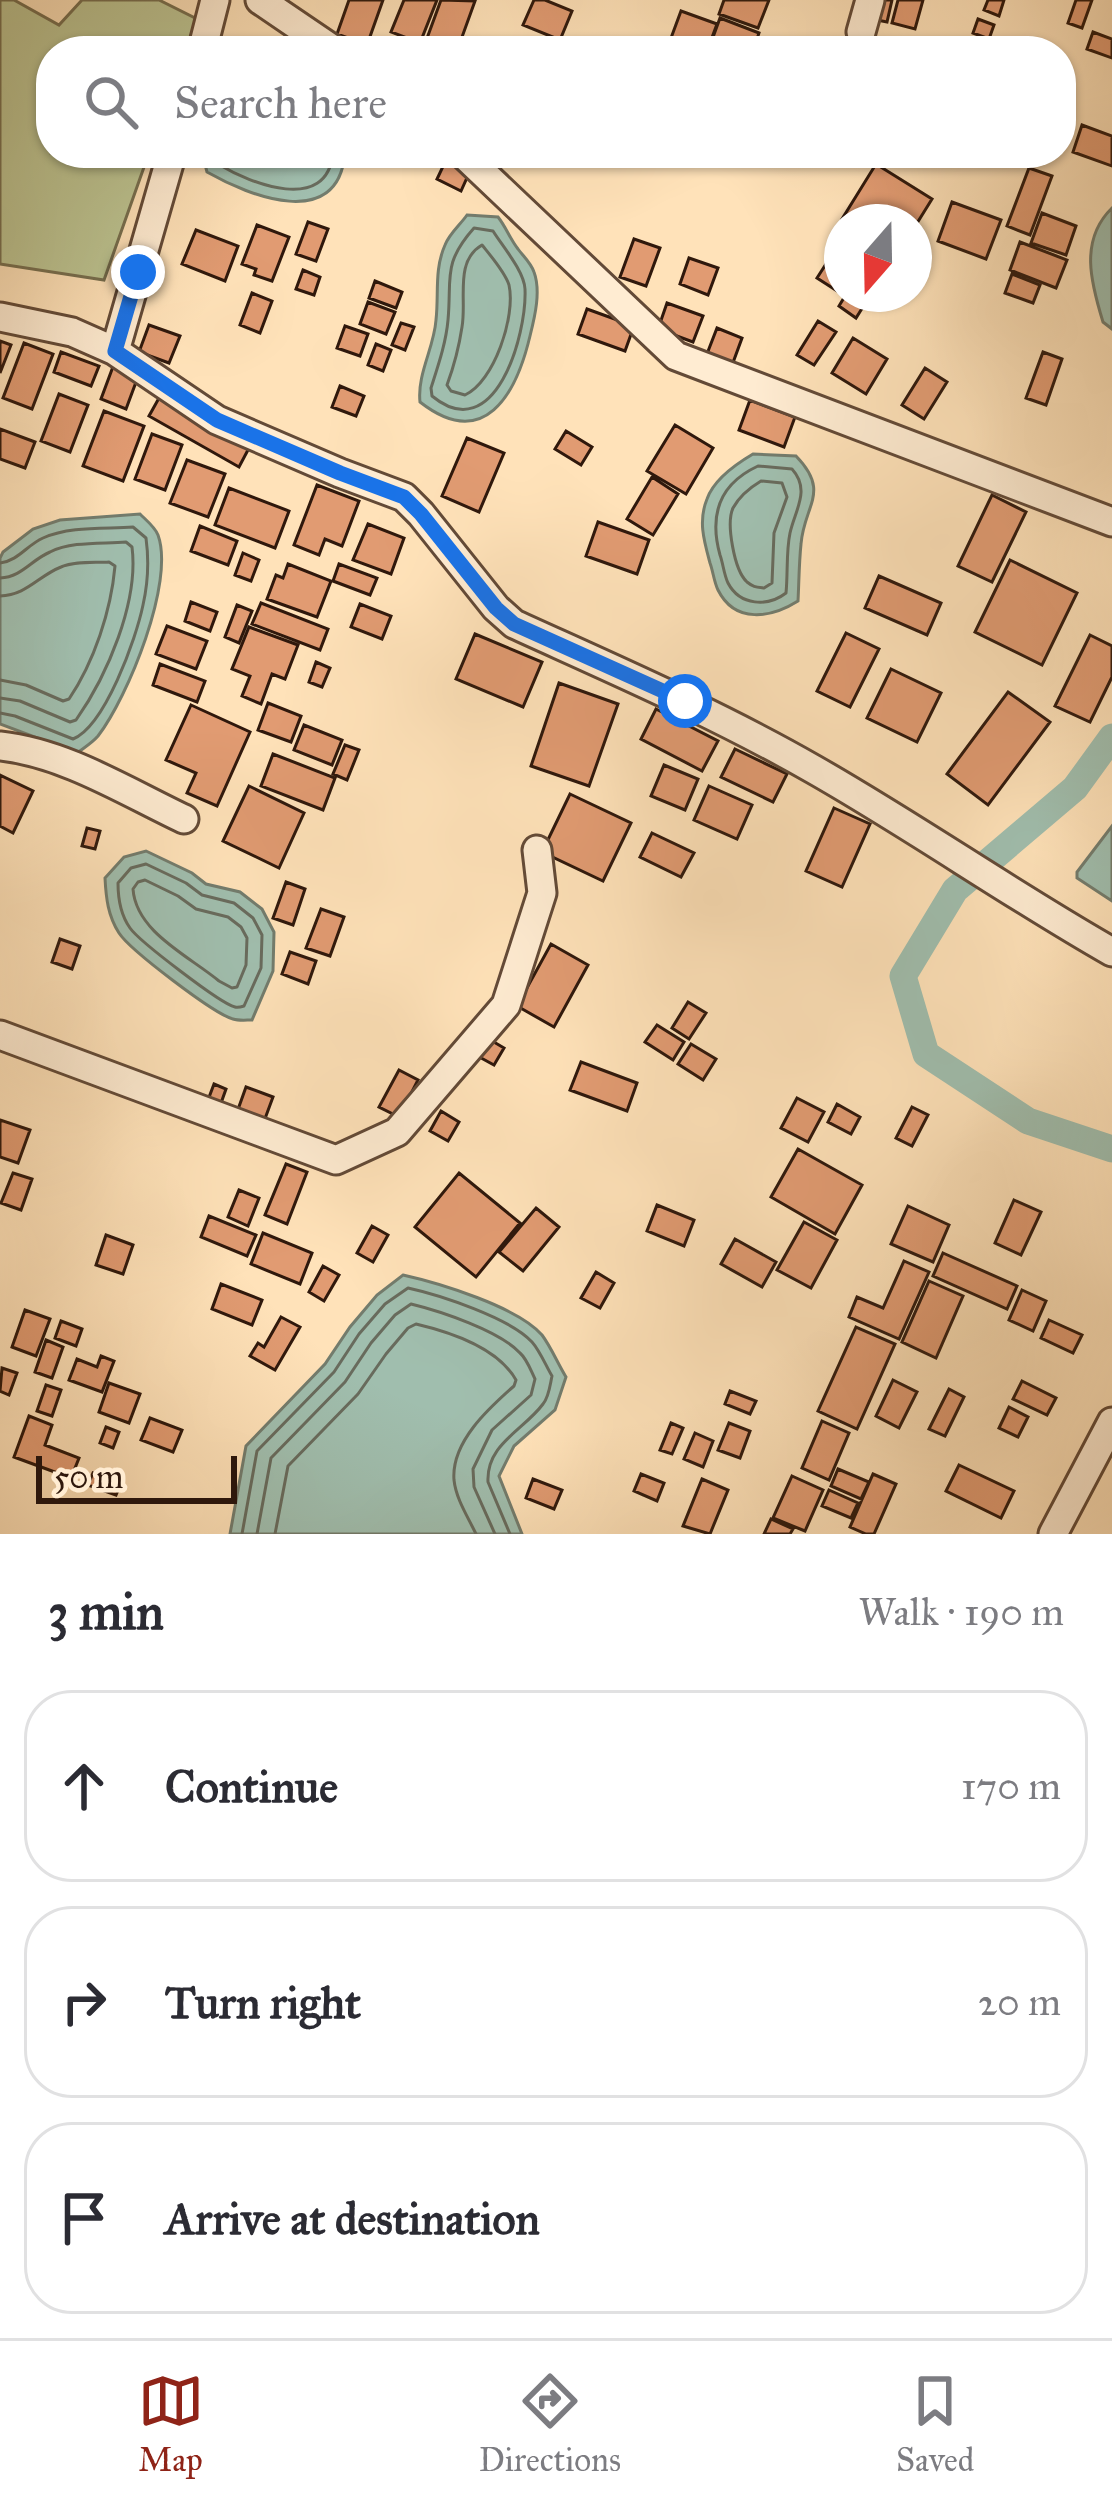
<!DOCTYPE html>
<html lang="en">
<head>
<meta charset="utf-8">
<style>
	body { margin:0; font-family:"IM FELL Great Primer",serif; background:#f2f2f3; color:#2b2b33 }
	.compass { position:absolute; left:824px; top:204px; width:108px; height:108px; border-radius:50%; background:#fff; box-shadow:0 3px 9px #0004; rotate:200deg }
	.scale { position:absolute; left:36px; bottom:30px; width:201px; box-sizing:border-box; padding-left:12px; border:6px solid #2f180c; border-top:0; font-size:33px; line-height:42px; white-space:nowrap; color:#2f180c; -webkit-text-stroke:9px #ffecd2; paint-order:stroke }
	.stop { position:absolute; width:36px; height:36px; margin:-27px; border:9px solid #1a73e8; border-radius:50%; background:#fff }
	.stop.end { background:#1a73e8; border-color:#fff; box-shadow:0 3px 12px #0008 }
	.list { margin:0; padding:0; list-style:none }
	h2 { display:flex; justify-content:space-between; align-items:center; height:156px; margin:0; padding:0 48px; font-size:51px }
	h2 small { font-size:39px; font-weight:400; color:#7c7c81 }
	.list li { display:grid; grid-template-columns:78px 1fr auto; gap:36px; align-items:center; box-sizing:border-box; height:192px; margin:0 24px 24px; padding:0 24px; border:3px solid #e1e1e2; border-radius:48px }
	.list b { display:block; font-size:45px; white-space:nowrap }
	.list em { font-size:39px; font-style:normal; color:#7c7c81 }
	.icon { flex:none; width:66px; height:66px; fill:none; stroke:currentColor; stroke-width:2; stroke-linecap:round; stroke-linejoin:round }
	.map { position:relative; flex:none; width:1112px; height:1534px; overflow:hidden }
	.search { position:absolute; background:#fff; box-shadow:0 3px 9px #0004; left:36px; right:36px; top:36px; height:132px; display:flex; align-items:center; gap:30px; box-sizing:border-box; padding:0 42px; border-radius:48px; color:#7c7c81; font-size:45px }
	.sheet { height:804px; background:#fff }
	nav { display:flex; justify-content:space-around; align-items:center; box-sizing:border-box; height:168px; border-top:3px solid #e1e1e2; background:#fff; font-size:33px; color:#7c7c81 }
	nav a { display:grid; justify-items:center; gap:6px }
	nav .on { color:#8f2418 }
	.map>svg:first-child { display:block }
	.green { fill:#bcc492; stroke:#766e4f; stroke-width:3 }
	.water { fill:#a0beae; stroke:#737c6d; stroke-width:3 }
	.lines { fill:none; stroke-linecap:round; stroke-linejoin:round }
	.shore { stroke:#686b5d; stroke-width:3 }
	.canal { stroke:#a0beae; stroke-width:27 }
	.building { fill:#e19b72; stroke:#2f180c; stroke-width:3 }
	.minor-casing { stroke:#634a37; stroke-width:33 }
	.minor { stroke:#ffecd2; stroke-width:27 }
	.route { stroke:#1a73e8; stroke-width:15 }
</style>
</head>
<body>
<div class="map">
<svg width="1112" height="1534" viewBox="0 0 1112 1534">
	<rect width="100%" height="100%" fill="#ffe2b9"/>
	<filter id="stains"><feTurbulence type="fractalNoise" baseFrequency=".00167" numOctaves="4"/><feColorMatrix values="0 0 0 0 .2 0 0 0 0 .09 0 0 0 0 .02 0 0 0 .5 -.17"/></filter>
	<radialGradient id="worn" r=".72"><stop offset=".6" stop-color="#630" stop-opacity="0"/><stop offset="1" stop-color="#630" stop-opacity=".3"/></radialGradient>
	<path class="green" d="M0,0H14L59,25L82,0H159L197,19L185,51H51V153H149L104,280L0,264Z"/>
	<path class="water" d="M202,153H345C338,232 249,196 207,172Z
		M1112,208V329L1103,322C1091,283 1079,240 1112,208Z
		M467,215L498,217C506,227 510,239 518,249C523,256 531,263 534,272C541,291 535,316 530,336C516,395 484,452 420,402C417,374 434,348 436,320C439,294 434,270 445,245C449,234 460,225 467,215Z
		M753,454L796,456C831,492 804,505 801,544C799,563 799,582 798,601C771,618 735,624 718,590C714,582 713,571 710,563C704,541 698,521 707,499C714,479 736,464 753,454Z
		M140,514C146,520 155,527 158,535C175,582 128,697 98,736C92,743 85,747 77,753L0,724V558L3,552L33,529L60,520Z
		M1112,826V901L1077,878V872Z
		M146,851L192,873L206,884L240,892L262,909L274,932L273,971L252,1020C246,1020 239,1021 233,1019C214,1014 130,950 119,933C108,916 106,898 105,878L124,857Z
		M403,1275C439,1283 518,1307 542,1335C551,1347 558,1364 566,1377L555,1410L514,1446L499,1476L522,1534H230L246,1446L325,1364L350,1327L377,1295Z"/>
	<g class="lines">
		<path class="shore" d="M214,153L218,164C251,184 327,214 333,153
			M474,228L493,231C503,247 524,271 525,289C527,335 495,448 432,396L431,388C438,366 446,343 448,320C452,278 442,264 474,228Z
			M482,245C490,255 505,272 509,285C516,316 494,382 465,395L451,391L447,385C454,366 459,347 462,327C467,300 454,261 482,245Z
			M758,466L792,469C811,490 795,510 790,533C786,552 788,573 786,593C768,607 740,606 728,583C724,575 723,563 720,555C709,515 719,484 758,466Z
			M761,481L782,483L787,497L774,533L772,583L764,588C756,587 753,587 747,582C734,570 726,523 733,508C739,497 751,487 761,481Z
			M0,563C18,561 27,545 43,538C70,526 104,529 133,527L146,538C149,560 148,583 143,605C136,639 105,726 73,739L15,716L0,713
			M0,578C22,577 31,560 50,552C72,541 102,544 126,542L132,547C139,602 107,676 76,720L70,722L20,701L0,698
			M0,596C27,595 38,576 61,567C75,561 94,563 109,562L115,566C111,611 94,662 69,699L63,701L26,685L0,680
			M146,864L186,883L202,895L234,903L253,918L262,935L261,968L244,1006C241,1007 238,1008 235,1007C221,1004 139,941 130,928C120,914 118,899 118,883L131,868Z
			M145,880L178,896L196,909L228,917L241,927L247,938L246,965L237,987L232,988L219,981C189,956 136,932 133,889L138,882Z
			M242,1534L257,1451L334,1372L359,1334L385,1304L408,1288C440,1295 510,1318 532,1342C540,1351 546,1366 552,1376C550,1385 549,1397 543,1404C524,1430 486,1444 488,1482L510,1534
			M257,1534L271,1458L345,1382L371,1343L395,1315L411,1304C440,1311 500,1331 520,1353C527,1359 531,1371 535,1379L531,1395L492,1430L473,1469L474,1487L495,1534
			M275,1534L288,1466L358,1394L386,1354L408,1328L416,1324C450,1332 498,1348 516,1380L514,1386C489,1408 451,1442 454,1480C456,1499 468,1517 476,1534"/>
		<path class="canal" d="M1112,737L1075,788L955,890L903,976L926,1054L1028,1121L1112,1149"/>
	</g>
	<path class="building" d="M349,0H383L367,45L337,34Z
		M404,0H437L420,43L391,32Z
		M441,0L475,1L457,51L426,41Z
		M534,0H545L572,11L560,40L523,25Z
		M724,0H769L758,28L719,14Z
		M876,0H892L887,22L872,19Z
		M898,0H923L915,29L892,23Z
		M988,0H1004L999,16L984,10Z
		M1076,0H1092L1082,28L1068,23Z
		M681,11L717,24L707,51L671,38Z
		M720,18L759,33L753,51H708Z
		M978,19L994,25L989,39L973,33Z
		M1093,32L1112,39V58L1087,49Z
		M1082,125L1112,136V166L1073,152Z
		M446,160L470,171L461,191L437,179Z
		M876,164L932,199L914,228V222H847L842,219Z
		M1029,168L1052,176L1030,235L1007,226Z
		M952,202L1001,220L986,259L938,241Z
		M1042,213L1076,226L1066,255L1031,243Z
		M308,222L328,229L316,261L296,254Z
		M257,225L289,237L272,281L254,275L256,269L242,264Z
		M196,230L238,246L225,281L182,264Z
		M634,239L660,248L646,286L620,277Z
		M842,239V294H871L856,318L839,306L845,296L817,278Z
		M1020,242L1067,260L1056,288L1010,270Z
		M689,258L718,268L708,295L680,284Z
		M303,270L320,277L314,295L296,289Z
		M1012,274L1040,285L1033,303L1005,293Z
		M375,281L402,292L396,308L369,298Z
		M252,293L272,301L260,333L240,325Z
		M368,302L395,312L386,334L360,324Z
		M667,303L703,316L693,342L658,329Z
		M587,309L634,326L625,351L578,334Z
		M818,321L836,332L814,365L797,355Z
		M401,323L414,327L405,350L392,345Z
		M149,325L180,336L169,363L139,352Z
		M345,326L368,334L360,356L337,348Z
		M717,328L742,338L731,368L705,359Z
		M853,338L887,359L866,394L832,373Z
		M0,341L11,345L0,373Z
		M24,343L53,354L32,409L3,398Z
		M376,344L391,350L383,371L368,365Z
		M61,352L99,366L91,386L54,372Z
		M1043,352L1062,359L1046,405L1026,398Z
		M114,364L139,374L126,409L101,399Z
		M925,368L947,382L924,419L902,405Z
		M340,386L364,396L356,416L332,407Z
		M59,394L88,405L70,452L41,441Z
		M159,398L249,448L239,467L149,416Z
		M750,400L795,417L784,447L739,430Z
		M104,411L144,426L123,481L83,466Z
		M675,425L713,448L686,494L647,471Z
		M0,429L35,442L25,468L0,459Z
		M566,431L592,447L581,465L555,449Z
		M152,434L182,445L165,490L135,479Z
		M467,438L504,453L479,512L442,496Z
		M187,460L225,474L208,517L170,503Z
		M652,477L678,494L653,535L627,519Z
		M317,485L359,501L342,546L325,539L319,555L294,545Z
		M229,488L289,511L275,548L215,525Z
		M992,495L1026,512L992,582L958,566Z
		M598,522L649,540L637,574L586,556Z
		M368,524L404,538L391,574L353,560Z
		M200,526L237,541L228,565L191,551Z
		M243,553L259,560L251,581L235,575Z
		M1010,560L1077,593L1042,665L975,632Z
		M288,564L331,581L317,617L267,599L276,575L283,578Z
		M339,564L377,578L370,595L333,581Z
		M879,576L941,603L927,635L865,608Z
		M191,602L217,612L210,631L185,621Z
		M261,603L328,629L320,650L252,624Z
		M360,604L391,616L382,639L351,627Z
		M237,605L252,611L239,643L225,637Z
		M167,626L207,641L196,669L156,654Z
		M249,627L298,645L285,679L272,674L261,704L242,696L250,676L232,669Z
		M846,633L879,649L850,707L817,691Z
		M475,634L542,662L523,707L456,679Z
		M1090,635L1112,646V677L1090,722L1055,706Z
		M316,662L330,668L322,687L309,682Z
		M160,664L205,681L197,702L153,685Z
		M891,669L941,693L917,742L867,718Z
		M559,683L618,704L589,786L531,766Z
		M1008,692L1050,722L988,805L947,774Z
		M268,703L301,716L291,742L258,730Z
		M191,705L250,732L217,806L187,793L196,773L166,760Z
		M656,709L718,741L702,771L641,739Z
		M304,725L342,740L332,765L294,750Z
		M345,745L359,750L347,780L333,774Z
		M735,749L787,774L773,802L721,777Z
		M273,754L335,778L323,810L261,786Z
		M664,765L698,779L685,810L651,796Z
		M0,775L33,791L13,833L0,826Z
		M249,786L304,813L279,868L223,841Z
		M709,786L752,805L737,839L694,820Z
		M570,794L631,823L603,881L542,852Z
		M834,808L870,824L842,887L806,871Z
		M87,828L100,831L95,849L82,846Z
		M652,833L694,853L681,877L640,857Z
		M286,882L305,889L293,925L273,918Z
		M321,909L344,917L330,956L306,948Z
		M60,939L80,946L72,969L52,962Z
		M551,944L588,965L554,1027L517,1006Z
		M290,952L316,961L308,984L282,974Z
		M688,1002L706,1013L689,1039L672,1028Z
		M657,1025L684,1042L673,1060L645,1042Z
		M482,1035L504,1048L494,1065L472,1053Z
		M691,1044L716,1059L703,1080L678,1064Z
		M581,1062L637,1083L627,1111L570,1090Z
		M399,1070L418,1080L399,1117L379,1107Z
		M214,1084L226,1089L215,1120L202,1116Z
		M246,1087L273,1097L263,1124L236,1115Z
		M797,1098L824,1112L808,1142L781,1128Z
		M837,1104L860,1117L851,1134L828,1122Z
		M912,1107L928,1115L912,1146L896,1138Z
		M441,1111L459,1122L448,1141L430,1131Z
		M0,1120L30,1130L18,1163L0,1157Z
		M798,1149L862,1185L835,1234L771,1197Z
		M286,1164L307,1172L287,1224L265,1215Z
		M13,1173L32,1179L21,1210L1,1203Z
		M459,1173L520,1223L476,1277L415,1227Z
		M239,1190L259,1198L248,1226L228,1217Z
		M1014,1200L1041,1212L1021,1255L995,1243Z
		M657,1205L694,1220L684,1246L647,1231Z
		M908,1206L949,1225L933,1262L891,1244Z
		M536,1208L559,1227L523,1271L499,1252Z
		M209,1216L256,1235L247,1256L201,1237Z
		M804,1222L837,1240L811,1288L777,1270Z
		M372,1226L388,1235L373,1262L357,1253Z
		M263,1233L312,1253L300,1284L251,1264Z
		M106,1235L133,1245L123,1274L96,1265Z
		M735,1239L776,1262L762,1287L721,1264Z
		M943,1253L1017,1286L1007,1309L933,1276Z
		M904,1261L929,1272L899,1339L849,1317L857,1297L883,1308Z
		M323,1266L339,1275L324,1301L309,1292Z
		M596,1272L614,1283L600,1308L581,1298Z
		M929,1281L963,1296L936,1358L902,1342Z
		M221,1284L262,1300L252,1325L212,1309Z
		M1022,1290L1046,1301L1033,1331L1009,1320Z
		M25,1310L50,1319L36,1356L12,1347Z
		M281,1317L300,1327L275,1370L250,1356L258,1343L264,1347Z
		M1049,1320L1082,1335L1073,1353L1041,1338Z
		M61,1321L82,1329L76,1346L55,1338Z
		M856,1327L895,1344L857,1429L818,1411Z
		M46,1340L63,1347L52,1378L35,1372Z
		M101,1356L114,1361L102,1392L69,1380L77,1359L97,1367Z
		M2,1368L17,1373L9,1395L0,1391Z
		M893,1380L917,1392L899,1428L876,1416Z
		M1022,1381L1056,1398L1047,1415L1013,1399Z
		M109,1383L140,1394L129,1423L99,1412Z
		M46,1385L61,1390L52,1416L37,1411Z
		M949,1389L964,1397L945,1436L929,1429Z
		M730,1391L756,1401L750,1414L725,1404Z
		M1009,1407L1028,1417L1018,1437L999,1428Z
		M29,1416L52,1425L45,1445L79,1458L71,1478L14,1457Z
		M150,1418L182,1430L173,1452L141,1440Z
		M822,1421L849,1433L829,1480L802,1468Z
		M671,1423L683,1428L672,1454L660,1450Z
		M729,1423L750,1431L740,1458L718,1450Z
		M106,1427L119,1432L113,1448L100,1443Z
		M695,1433L713,1441L703,1467L684,1459Z
		M959,1465L1014,1491L1001,1518L946,1491Z
		M838,1469L869,1482L861,1499L831,1486Z
		M93,1473L121,1483L116,1495L88,1485Z
		M641,1474L664,1483L657,1501L634,1491Z
		M873,1474L896,1484L874,1534H866L850,1527Z
		M792,1476L823,1490L805,1531L773,1518Z
		M533,1479L562,1490L554,1509L526,1498Z
		M702,1479L728,1490L710,1534L683,1526Z
		M829,1490L858,1503L851,1518L822,1506Z
		M771,1519L793,1529L790,1534H764Z"/>
	<g class="lines">
		<g class="minor-casing">
			<path id="minor" d="M260,0L335,51
				M861,32L870,0
				M202,51L215,0
				M462,153L676,356L1112,522
				M0,317L72,332L115,351L217,420L340,473L404,497L421,514L496,608L514,624C615,670 717,714 813,769C915,827 1010,894 1112,952
				M115,351L172,153
				M0,746C65,753 125,791 184,819
				M0,1035L336,1160L397,1132L506,1005L542,893L537,850
				M1053,1534L1112,1422"/>
		</g>
		<use href="#minor" class="minor"/>
	</g>
	<g class="lines">
		<path class="route" d="M138,272L115,351L217,420L340,473L404,497L421,514L496,608L514,624L685,701"/>
	</g>
	<rect width="100%" height="100%" filter="url(#stains)"/>
	<rect width="100%" height="100%" fill="url(#worn)"/>
</svg>
<svg class="compass" viewBox="-18 -18 36 36"><path d="M0-13l5 13h-10z" fill="#e53935"/><path d="M0 13l5-13h-10z" fill="#7c7c81"/></svg>
<div class="scale">50 m</div>
<div class="stop" style="left:685px;top:701px"></div>
<div class="stop end" style="left:138px;top:272px"></div>
<div class="search"><svg class="icon" aria-label="search" viewBox="0 0 24 24"><circle cx="10" cy="10" r="6"/><path d="M15 15l6 6"/></svg>Search here</div>
</div>
<section class="sheet">
<h2>3 min<small>Walk · 190 m</small></h2>
<ul class="list">
<li><svg class="icon" aria-label="ahead" viewBox="0 0 24 24"><path d="M12 20V5M6 11l6-6 6 6"/></svg><div><b>Continue</b></div><em>170 m</em></li>
<li><svg class="icon" aria-label="right" viewBox="0 0 24 24"><path d="M7 20v-9h11M14 6l5 5-5 5"/></svg><div><b>Turn right</b></div><em>20 m</em></li>
<li><svg class="icon" aria-label="arrive" viewBox="0 0 24 24"><path d="M6 21V4h12l-3 4 3 4H6"/></svg><div><b>Arrive at destination</b></div></li>
</ul>
</section>
<nav>
<a class="on"><svg class="icon" aria-label="map" viewBox="0 0 24 24"><path d="M3 6l6-2 6 2 6-2v14l-6 2-6-2-6 2zM9 4v14M15 6v14"/></svg>Map</a>
<a><svg class="icon" aria-label="directions" viewBox="0 0 24 24"><path d="M12 3l9 9-9 9-9-9zM9 14v-3h6M13 9l2 2-2 2"/></svg>Directions</a>
<a><svg class="icon" aria-label="saved" viewBox="0 0 24 24"><path d="M7 4h10v16l-5-4-5 4z"/></svg>Saved</a>
</nav>
</body>
</html>
